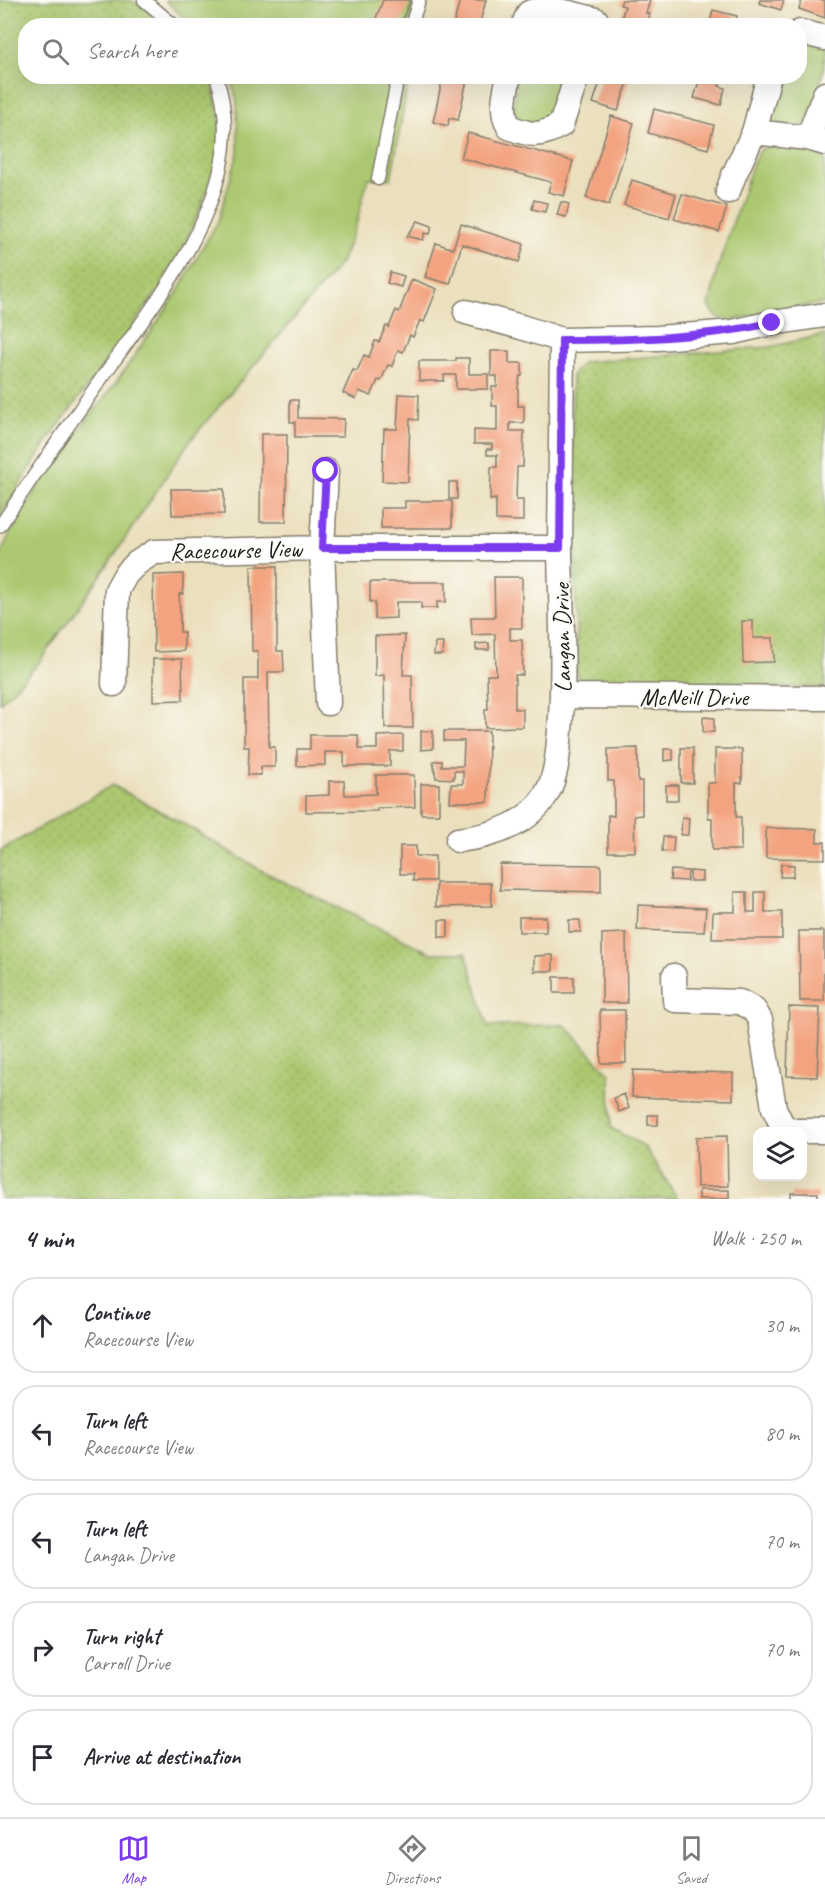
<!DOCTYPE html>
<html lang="en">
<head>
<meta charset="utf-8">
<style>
	body { margin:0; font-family:Caveat,sans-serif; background:#f7f7f7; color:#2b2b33 }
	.controls { position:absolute; right:18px; bottom:18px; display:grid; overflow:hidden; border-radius:12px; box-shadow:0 6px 24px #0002 }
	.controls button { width:54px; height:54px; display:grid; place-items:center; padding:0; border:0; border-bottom:2px solid #e1e1e2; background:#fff; color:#2b2b33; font:30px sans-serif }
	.stop { position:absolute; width:18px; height:18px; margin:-14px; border:4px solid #7c3aed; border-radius:50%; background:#fff }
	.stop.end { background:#7c3aed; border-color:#fff; box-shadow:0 2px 6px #0008 }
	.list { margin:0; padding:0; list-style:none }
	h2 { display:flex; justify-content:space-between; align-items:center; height:78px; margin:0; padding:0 24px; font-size:26px }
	h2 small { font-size:20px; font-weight:400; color:#7c7c81 }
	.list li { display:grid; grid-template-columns:39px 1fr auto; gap:18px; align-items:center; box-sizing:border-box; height:96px; margin:0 12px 12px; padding:0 12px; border:2px solid #e1e1e2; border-radius:24px }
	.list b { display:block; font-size:22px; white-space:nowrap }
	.list p { margin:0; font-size:20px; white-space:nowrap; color:#7c7c81 }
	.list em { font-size:20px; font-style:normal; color:#7c7c81 }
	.icon { flex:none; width:33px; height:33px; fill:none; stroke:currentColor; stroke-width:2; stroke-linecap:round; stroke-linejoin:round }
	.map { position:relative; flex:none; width:825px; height:1199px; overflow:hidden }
	.search { position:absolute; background:#fff; box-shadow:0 6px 24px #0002; left:18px; right:18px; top:18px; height:66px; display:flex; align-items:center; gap:15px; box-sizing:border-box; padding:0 21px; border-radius:24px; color:#7c7c81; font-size:22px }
	.sheet { height:618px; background:#fff }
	nav { display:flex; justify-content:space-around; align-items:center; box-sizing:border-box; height:84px; border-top:2px solid #e1e1e2; background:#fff; font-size:16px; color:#7c7c81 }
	nav a { display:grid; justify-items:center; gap:3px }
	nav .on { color:#7c3aed }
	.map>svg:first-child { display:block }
	.grass { fill:url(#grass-dots); stroke:#647246; stroke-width:1.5 }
	.park { fill:#abc86f; stroke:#647246; stroke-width:1.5 }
	.building { fill:#f3a37f }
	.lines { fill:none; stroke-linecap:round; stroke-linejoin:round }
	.service-casing { stroke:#847e6d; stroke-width:15 }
	.minor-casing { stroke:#847e6d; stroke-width:27 }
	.service { stroke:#fff; stroke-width:12 }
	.minor { stroke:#fff; stroke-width:24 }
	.route { stroke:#7c3aed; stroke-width:8 }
	.labels { text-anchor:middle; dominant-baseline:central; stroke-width:4.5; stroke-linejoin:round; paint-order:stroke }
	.street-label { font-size:24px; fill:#1c1c1c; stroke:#fdfcf7 }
</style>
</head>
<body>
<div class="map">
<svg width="825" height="1199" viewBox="0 0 825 1199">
	<defs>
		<pattern id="grass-dots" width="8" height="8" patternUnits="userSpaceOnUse" patternTransform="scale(1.5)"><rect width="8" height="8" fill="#abc86f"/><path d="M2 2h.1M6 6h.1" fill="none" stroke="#93ab60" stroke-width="1.8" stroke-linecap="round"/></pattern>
	</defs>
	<rect width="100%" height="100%" fill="#fdfcf7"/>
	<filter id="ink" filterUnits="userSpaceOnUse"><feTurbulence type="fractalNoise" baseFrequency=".0167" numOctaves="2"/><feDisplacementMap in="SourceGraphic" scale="12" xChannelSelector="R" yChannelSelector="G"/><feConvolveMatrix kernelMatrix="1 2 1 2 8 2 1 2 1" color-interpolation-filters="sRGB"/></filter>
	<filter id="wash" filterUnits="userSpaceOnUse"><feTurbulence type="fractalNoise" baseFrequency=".008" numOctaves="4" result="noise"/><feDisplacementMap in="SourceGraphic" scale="24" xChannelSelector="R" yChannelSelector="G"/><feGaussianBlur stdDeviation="1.35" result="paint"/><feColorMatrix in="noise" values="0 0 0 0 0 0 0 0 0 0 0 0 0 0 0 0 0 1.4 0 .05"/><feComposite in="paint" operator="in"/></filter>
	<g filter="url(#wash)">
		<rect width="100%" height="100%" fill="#ebe0be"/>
		<path class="grass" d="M0,0H131L156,15L167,25L26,26V76L211,77L221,125L219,156L202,204L183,247L158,291L50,437L0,517Z
			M822,335H825V687L604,686L577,679L572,375L583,362L769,347Z
			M112,785L184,824L264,872L431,953H466L488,1026L565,1025L610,1074L611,1128L644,1146L678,1199H0V851Z"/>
		<path class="park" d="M165,0H427L419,26L192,25Z
			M800,38L819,45L825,51C825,73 815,111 800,129C788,127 777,125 769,116L778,77L800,76Z
			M229,77H409L391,179L368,178L357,222L341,263L189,442L101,575L37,665L0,703V555L10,533L47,471L118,380L175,296L218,221L238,153L237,101L232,83Z
			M517,77H571L557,119L524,124L513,113Z
			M778,145L825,157V303L773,311L731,321L716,316L709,306L717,270L753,163L761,149Z"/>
		<g id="blocks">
			<path class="building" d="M383,0H410L400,26H373Z
				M460,0H486L479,26H453Z
				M622,0H650L646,13L650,14L646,26H619L625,6L620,5Z
				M760,0H784L781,10L759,3Z
				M802,0H825V18L799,9Z
				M713,10L737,16L735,26H709Z
				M443,76H468L458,120L449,118L448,126L433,122Z
				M602,76H630L618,111L593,103Z
				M696,76H722L719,86L725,88L721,105L694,98L699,81L695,80Z
				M654,109L714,125L708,149L648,133Z
				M611,116L634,123L609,205L586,198Z
				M468,133L573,161L564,196L548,192L551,182L461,158Z
				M632,180L676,194L669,218L624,205Z
				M682,194L727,207L719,232L674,219Z
				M534,200L547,203L545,212L532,209Z
				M561,202L569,204L566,217L557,215Z
				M418,221L432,226L430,234L425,233L423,240L407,236Z
				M461,224L524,244L519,262L462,244L450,284L425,277L436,243L453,249Z
				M390,272L404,276L401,287L387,283Z
				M412,279L437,289L424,322L420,320L413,337L410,335L403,352L398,350L392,366L388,365L381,381L378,380L371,396L359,391L356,399L343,393L353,370L357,371L364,355L369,357L375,341L379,342L386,326L389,327L396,310L399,312Z
				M491,351H509V363H522V376H520L518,387V406H524V423H510V431H524L523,467H517L516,500H523V521L496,520V499L490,500L491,467H497V455H487V449H492V444H474V430L497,431V406H492V387H497V376H491Z
				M456,358H469V374H488V389H456V375H444V381H419V361H456Z
				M399,394L419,395L418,420L410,419L408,482L382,481L384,429H397Z
				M290,400H298V418L344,419L343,437H295V422H290Z
				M261,434H287L286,522H260Z
				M449,482H457V499H449Z
				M171,489H224V514L172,515Z
				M405,501H452V528H381V508H405Z
				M251,566H277V651H283L284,672H268L269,747H275V767H261V775H248L249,747H244V679H258V651H252Z
				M183,574V594H179L180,613V632H184V651L154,652L153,575Z
				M494,577H522V628H510V640H522L523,675H515V709H523V727L485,728V709H488L487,675H496L495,634L472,635L471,617H495Z
				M370,582H446V602H437V608H421V602H396V618L375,619V602H370Z
				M742,621H753V638H773L774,662L743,663Z
				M405,635L403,675H412L413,728H385L384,675L375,676V636Z
				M435,643H443L442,655H434Z
				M489,643V650H476V644Z
				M153,659H182L183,700L153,701Z
				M703,717L714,718V732H703Z
				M421,731H433V749L421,750Z
				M444,731H489L488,802H450L451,784H463V771H454V779L436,778L433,761H442V766H463L464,741H444Z
				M310,735H358L359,749H377V736L403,735V751H390V766H344V752H325V765L297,766V749H310Z
				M638,748V781H642V815L634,816L635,852H608V815L614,816V781H608V749Z
				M681,748H693V783H681Z
				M664,749H673V760L664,761Z
				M715,749H742V783H736V817H741V850H712V818H708V783H715Z
				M376,775H414L415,807L377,808V811L306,812V796L329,795V781H344L345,795L376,794Z
				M421,784H439V814H421Z
				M666,785H678V800H666Z
				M682,817L689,818L688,835H681Z
				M766,828L817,829V842H825V859L766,858Z
				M663,837H674L673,852L662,851Z
				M400,846H416V856H435V881H413V874H400Z
				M500,864L601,865V892L500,890Z
				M781,864L794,865L793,877H780Z
				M671,870L688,871L687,881L670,880Z
				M690,871L702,872V881H690Z
				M436,883H491L492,906L436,907Z
				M735,892H747V912H755V892H765V912H782V939H712L713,912H735Z
				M638,905L706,908L704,932L637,930Z
				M519,917H546V932H519Z
				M439,920H448V937H439Z
				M569,920H580L581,932H569Z
				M799,931H824V1001H800Z
				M626,933L627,1003H602V934Z
				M553,955V971H534V956Z
				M554,977H574V993H554Z
				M789,1007L820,1008L817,1077L787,1076Z
				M600,1010H625L626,1063H601Z
				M633,1070L733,1073V1100L632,1097Z
				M624,1094L629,1108L619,1112L614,1098Z
				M648,1115H658V1125H648Z
				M727,1136L728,1186L697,1187L696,1137Z
				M699,1190H729V1199H699Z
				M791,1193H818V1199H791Z"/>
		</g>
	</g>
	<g filter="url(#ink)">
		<use href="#blocks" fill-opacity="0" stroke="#847e6d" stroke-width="1.5"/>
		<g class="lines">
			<g class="service-casing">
				<path id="service" d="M144,0L175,26
					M411,26L419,0
					M378,179L398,76
					M0,526C33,476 67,428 101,379C159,297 255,184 216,76"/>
			</g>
			<g class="minor-casing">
				<path id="minor" d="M523,26L529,13C552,6 574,14 596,20
					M800,32L825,38
					M509,76C505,94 500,111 509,127C532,136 539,137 561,125L577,76
					M754,132L808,138L825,143
					M808,138L825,94
					M728,191L734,175L754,132L769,76
					M466,312L521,327L562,340L658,338L733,332L772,323L825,315
					M326,471L322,548L328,703
					M114,684L117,590L126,574L137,563L154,552L322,548H560
					M563,696L825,698
					M458,840C493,836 529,825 547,793C557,775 558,751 560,731C565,671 561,610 560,549C560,480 561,410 562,340
					M674,976L675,1000L740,1002L754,1010L760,1020L774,1108L782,1125L793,1131H825"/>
			</g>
			<use href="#service" class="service"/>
			<use href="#minor" class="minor"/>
		</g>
	</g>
	<g class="lines" filter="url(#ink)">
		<path class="route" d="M326,471L322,548H560L562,340C632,340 703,338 772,323"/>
	</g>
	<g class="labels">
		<g class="street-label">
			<text transform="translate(236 550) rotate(-1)">Racecourse View</text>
			<text transform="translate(562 638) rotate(-91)">Langan Drive</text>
			<text x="694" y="697">McNeill Drive</text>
		</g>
	</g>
</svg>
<div class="controls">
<button><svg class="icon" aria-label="layers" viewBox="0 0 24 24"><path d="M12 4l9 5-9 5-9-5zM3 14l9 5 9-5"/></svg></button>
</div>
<div class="stop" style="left:326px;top:471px"></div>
<div class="stop end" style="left:772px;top:323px"></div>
<div class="search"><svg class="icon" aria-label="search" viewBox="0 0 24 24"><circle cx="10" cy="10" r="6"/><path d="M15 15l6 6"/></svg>Search here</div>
</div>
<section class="sheet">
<h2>4 min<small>Walk · 250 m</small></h2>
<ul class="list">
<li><svg class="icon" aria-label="ahead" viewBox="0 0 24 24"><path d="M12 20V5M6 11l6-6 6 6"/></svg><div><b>Continue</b><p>Racecourse View</p></div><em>30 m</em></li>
<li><svg class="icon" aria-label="left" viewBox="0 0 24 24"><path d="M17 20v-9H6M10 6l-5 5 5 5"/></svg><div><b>Turn left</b><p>Racecourse View</p></div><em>80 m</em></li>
<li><svg class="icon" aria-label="left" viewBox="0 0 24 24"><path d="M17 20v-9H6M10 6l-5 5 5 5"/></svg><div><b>Turn left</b><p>Langan Drive</p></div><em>70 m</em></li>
<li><svg class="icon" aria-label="right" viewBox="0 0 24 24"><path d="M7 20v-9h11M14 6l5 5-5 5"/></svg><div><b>Turn right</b><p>Carroll Drive</p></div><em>70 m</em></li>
<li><svg class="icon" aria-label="arrive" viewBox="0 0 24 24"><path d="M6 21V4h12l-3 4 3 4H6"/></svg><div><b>Arrive at destination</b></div></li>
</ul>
</section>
<nav>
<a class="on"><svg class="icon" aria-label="map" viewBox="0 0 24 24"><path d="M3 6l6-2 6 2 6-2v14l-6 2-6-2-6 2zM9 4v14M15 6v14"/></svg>Map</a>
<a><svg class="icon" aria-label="directions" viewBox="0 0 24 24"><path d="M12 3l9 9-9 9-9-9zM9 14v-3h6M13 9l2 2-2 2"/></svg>Directions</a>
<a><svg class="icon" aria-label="saved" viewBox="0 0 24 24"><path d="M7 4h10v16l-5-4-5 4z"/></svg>Saved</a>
</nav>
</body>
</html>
